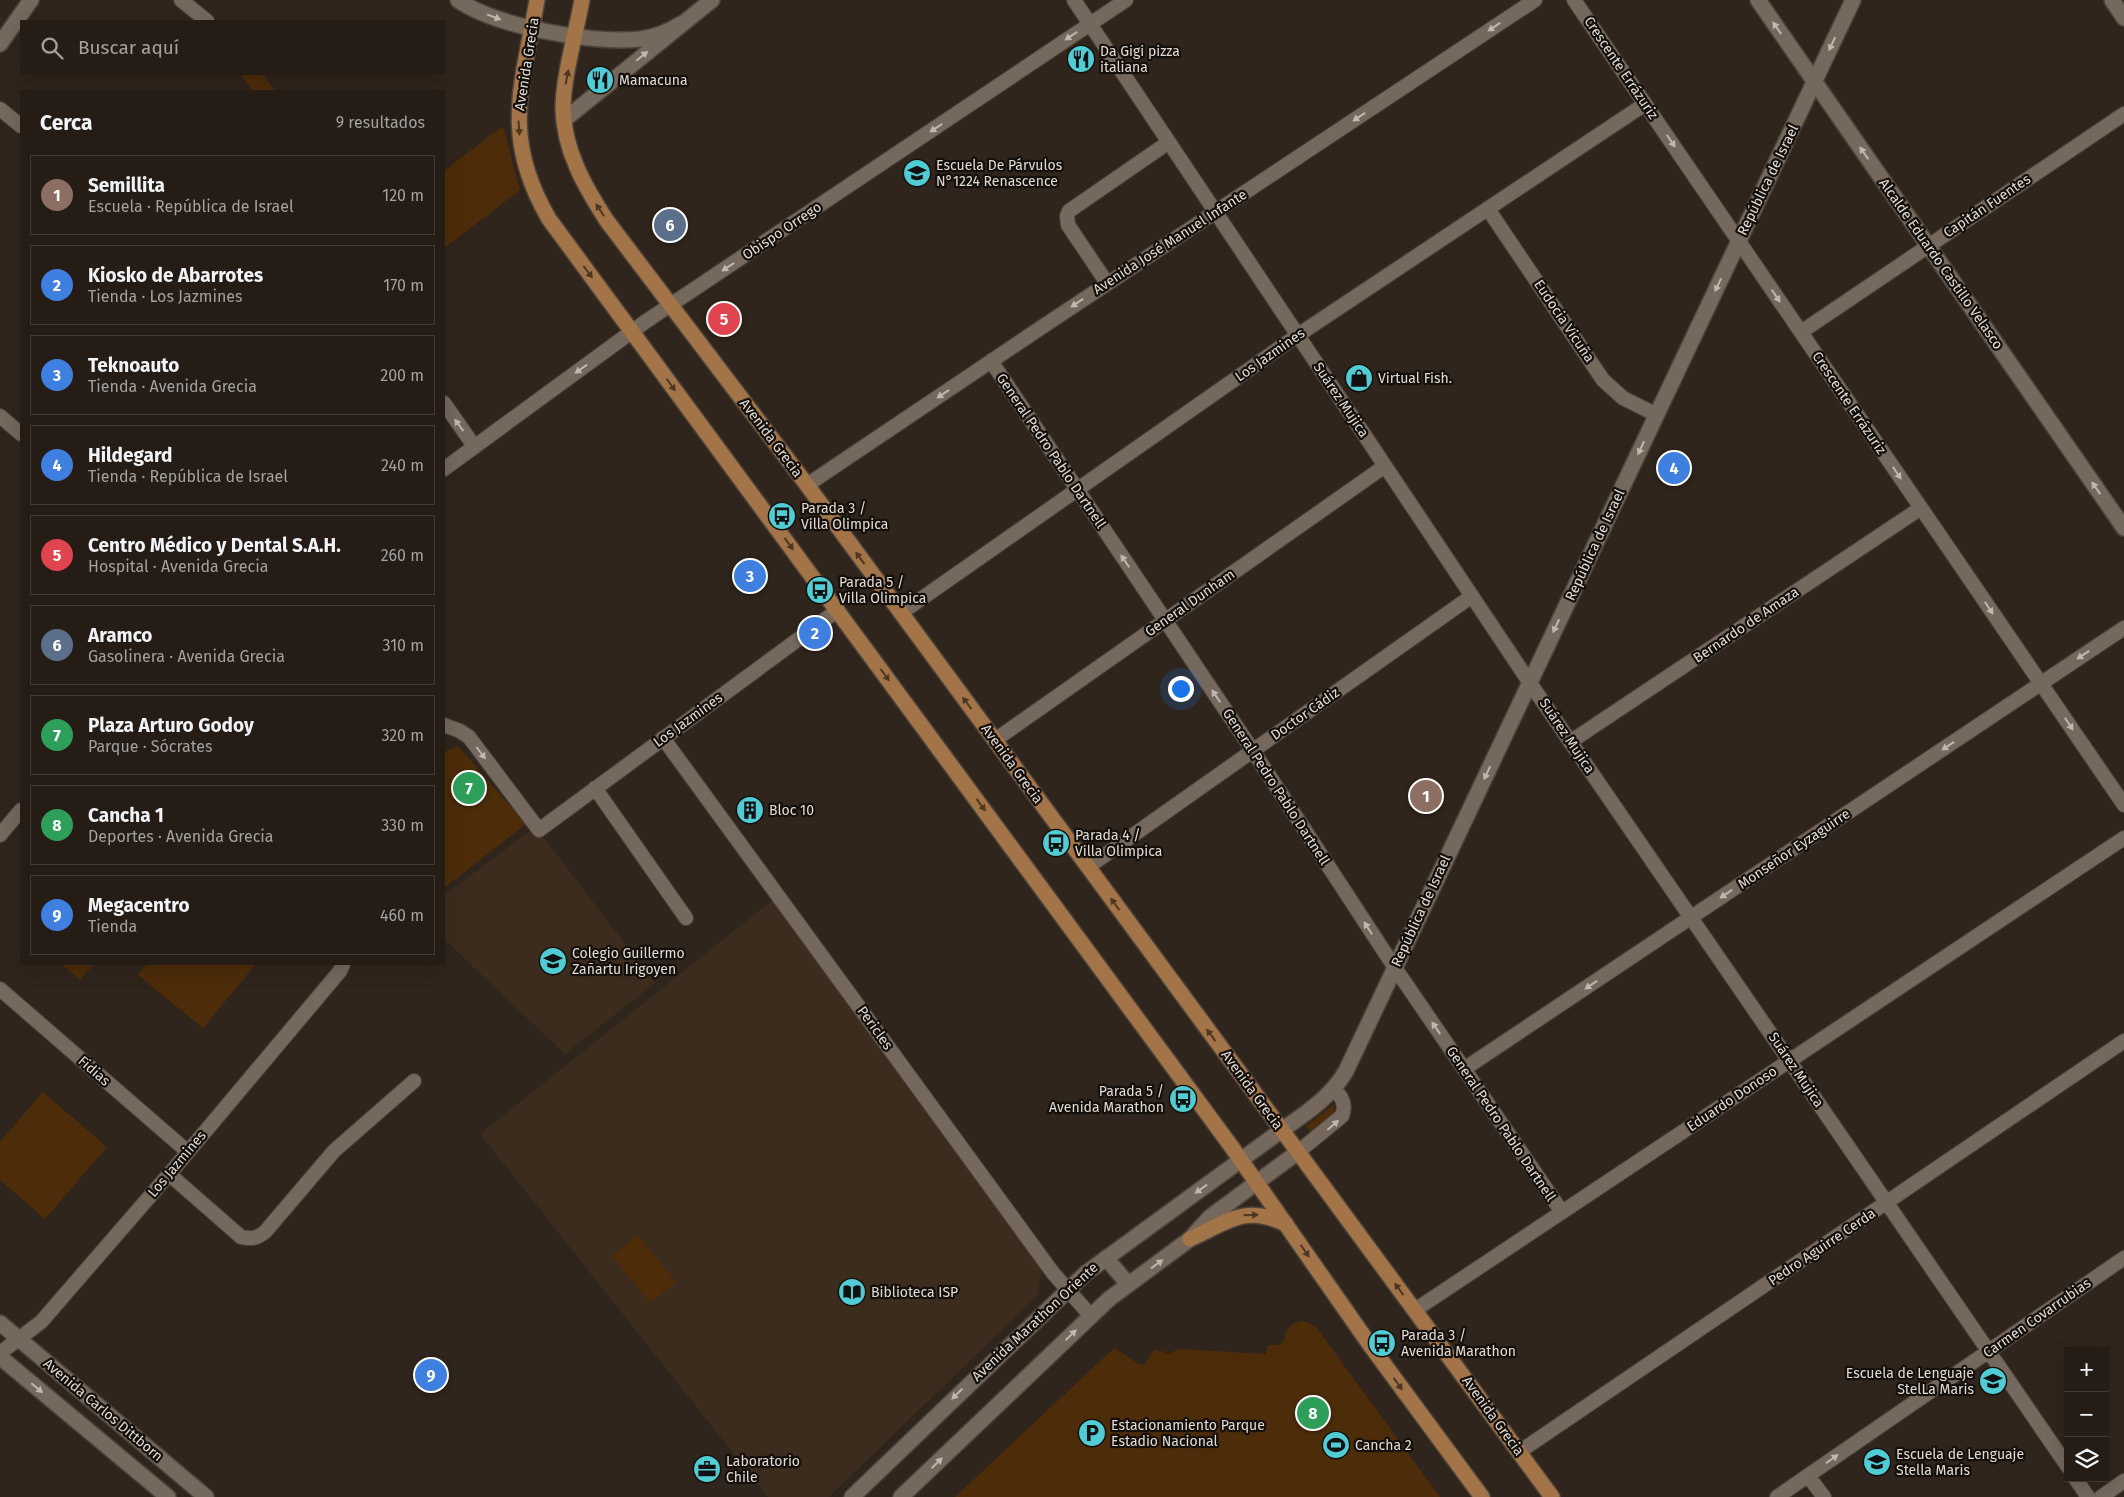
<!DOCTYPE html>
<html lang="es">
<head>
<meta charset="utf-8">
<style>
	body { margin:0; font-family:"Fira Sans",sans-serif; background:#2c251e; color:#f1f3f6 }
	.controls { position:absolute; right:15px; bottom:15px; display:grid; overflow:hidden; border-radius:0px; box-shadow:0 5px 20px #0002 }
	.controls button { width:45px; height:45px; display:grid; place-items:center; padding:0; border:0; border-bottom:1px solid #413a34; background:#241c15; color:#f1f3f6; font:25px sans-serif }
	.you { position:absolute; left:1180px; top:688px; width:18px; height:18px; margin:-12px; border:4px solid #fff; border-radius:50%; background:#1a73e8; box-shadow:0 0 0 8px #1a73e833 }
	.badge { display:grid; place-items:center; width:32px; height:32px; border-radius:50%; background:#51ccd5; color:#fff; font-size:16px; font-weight:700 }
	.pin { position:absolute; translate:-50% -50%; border:2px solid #fff; box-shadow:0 1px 5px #0006 }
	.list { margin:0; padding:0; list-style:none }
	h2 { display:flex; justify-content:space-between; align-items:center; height:65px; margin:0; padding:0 20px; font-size:21px }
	h2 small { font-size:16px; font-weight:400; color:#a3a1a0 }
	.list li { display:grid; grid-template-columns:32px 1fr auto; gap:15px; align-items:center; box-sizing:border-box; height:80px; margin:0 10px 10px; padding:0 10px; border:1px solid #413a34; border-radius:0px }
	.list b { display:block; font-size:19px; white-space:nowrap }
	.list p { margin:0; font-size:16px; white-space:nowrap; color:#a3a1a0 }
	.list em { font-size:16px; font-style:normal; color:#a3a1a0 }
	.icon { flex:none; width:28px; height:28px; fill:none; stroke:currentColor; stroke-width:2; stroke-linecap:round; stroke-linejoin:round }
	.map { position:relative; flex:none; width:2124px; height:1497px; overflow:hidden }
	.search { position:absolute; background:#241c15; box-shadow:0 5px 20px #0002; left:20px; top:20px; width:425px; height:55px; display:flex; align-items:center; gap:12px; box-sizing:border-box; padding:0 18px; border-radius:0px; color:#a3a1a0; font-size:19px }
	.panel { position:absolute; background:#241c15; box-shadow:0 5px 20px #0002; left:20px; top:90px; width:425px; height:875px; border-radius:0px }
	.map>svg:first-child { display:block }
	.built { fill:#3c2c1e }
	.green { fill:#4d2c0a }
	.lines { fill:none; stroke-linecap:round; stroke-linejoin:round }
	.minor-casing { stroke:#4c433b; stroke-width:16 }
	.tertiary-casing { stroke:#4c433b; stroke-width:18 }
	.secondary-casing { stroke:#4c433b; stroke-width:18 }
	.primary-casing { stroke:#4c433b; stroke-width:18 }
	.minor { stroke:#75685d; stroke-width:14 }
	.tertiary { stroke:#75685d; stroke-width:15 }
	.secondary { stroke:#75685d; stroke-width:15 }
	.primary { stroke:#a37447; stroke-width:15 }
	.oneway { fill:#c1b7b0 }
	.oneway2 { fill:#4d3723 }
	.labels { text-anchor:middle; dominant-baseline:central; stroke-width:4.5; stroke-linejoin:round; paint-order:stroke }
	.poi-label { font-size:14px; fill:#e1d9d3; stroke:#140f0b; text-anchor:start }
	.street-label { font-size:14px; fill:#e1d9d3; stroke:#140f0b }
</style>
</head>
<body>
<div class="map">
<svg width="2124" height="1497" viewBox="0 0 2124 1497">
	<rect width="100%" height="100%" fill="#30251c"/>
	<path class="built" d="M530,831L541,834L655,983L565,1054L444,939V895Z
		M780,894L1044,1255L1038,1295L829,1497H768L480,1134Z"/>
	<path class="green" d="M240,74H262L275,91H253Z
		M503,126L520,190L444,248V171Z
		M458,746L526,824L444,888V752Z
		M61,964H94L80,980Z
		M147,964H256L203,1028L138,975Z
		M43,1092L107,1147L45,1219L0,1180V1142Z
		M1334,1104V1115L1312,1133L1306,1126Z
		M638,1235L676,1282L650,1303L612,1256Z
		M1304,1321L1316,1327L1440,1497H955L1114,1348L1139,1364H1145L1154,1350H1158L1168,1354L1179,1349L1266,1354L1268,1345H1279L1284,1341C1285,1328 1291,1322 1304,1321Z"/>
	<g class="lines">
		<g class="minor-casing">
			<path id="minor" d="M181,0L207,21
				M1074,0L1530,683L2068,1467
				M1574,0L2124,805
				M0,109L21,126
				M1488,209L1603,380L1623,398L1657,415
				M1107,283L1068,225L1067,216L1069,211L1169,142
				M1801,332L2124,114
				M991,361L1253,751L1395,968L1562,1212
				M444,403L474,446
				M0,416L21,434
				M444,469L645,322L1126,0
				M807,485L1045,325L1535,0
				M901,613L1298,335L1645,104
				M444,725L460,731L469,737L539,830L838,610
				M663,738L1053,1273L1091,1316
				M995,740L1385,466
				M1570,742L1921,508
				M595,788L686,918
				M0,835L21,810
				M1088,867L1472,596
				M0,989L188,1152
				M1464,1069L2124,628
				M1298,1152L1342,1116C1346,1105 1343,1098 1334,1089
				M169,1174L241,1237C252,1239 256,1239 265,1232L334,1151L414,1081
				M1415,1310L2124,838
				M0,1353L41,1322L177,1165L340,971L343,964
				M1519,1452L2124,1041
				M1808,1476L1824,1497
				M2075,1478L2088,1497
				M1777,1497L2124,1258
				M2101,1497L2124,1481"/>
		</g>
		<g class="tertiary-casing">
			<path id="tertiary" d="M2112,0L2124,18
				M0,44L31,0
				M1282,1130C1306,1113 1331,1097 1346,1071L1853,0"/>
		</g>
		<g class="secondary-casing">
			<path id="secondary" d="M458,0C497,27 594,44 641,39C656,37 668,32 681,24
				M1758,0L2124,528
				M564,120L712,0
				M1106,1258L1128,1284
				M0,1323L206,1497
				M0,1357L168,1497
				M852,1497L1086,1273L1282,1130
				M901,1497L1109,1299L1190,1239L1210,1217L1298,1152"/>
		</g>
		<g class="primary-casing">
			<path id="primary" d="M537,0C522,86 501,137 549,219L1231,1146L1370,1345L1482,1497
				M582,0C576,33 563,77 563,109C564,151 585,187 607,221L807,485L1552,1497
				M1190,1239C1228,1222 1244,1204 1286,1224"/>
		</g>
		<use href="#minor" class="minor"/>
		<use href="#tertiary" class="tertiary"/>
		<use href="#secondary" class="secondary"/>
		<use href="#primary" class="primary"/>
	</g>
	<defs><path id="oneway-solid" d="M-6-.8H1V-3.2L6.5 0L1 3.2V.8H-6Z" transform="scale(1.25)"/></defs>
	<g class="oneway">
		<use href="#oneway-solid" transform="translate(494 17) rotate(21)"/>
		<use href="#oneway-solid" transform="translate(1494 27) rotate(146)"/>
		<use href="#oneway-solid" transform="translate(1777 28) rotate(-125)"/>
		<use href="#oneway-solid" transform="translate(1071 36) rotate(146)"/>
		<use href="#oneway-solid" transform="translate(1832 44) rotate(115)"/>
		<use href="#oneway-solid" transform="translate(642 56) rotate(-39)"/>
		<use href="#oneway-solid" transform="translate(1359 117) rotate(146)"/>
		<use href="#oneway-solid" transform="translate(936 128) rotate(146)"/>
		<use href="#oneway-solid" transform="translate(1671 141) rotate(56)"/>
		<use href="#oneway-solid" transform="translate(1864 153) rotate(-125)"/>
		<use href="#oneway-solid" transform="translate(728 267) rotate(146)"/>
		<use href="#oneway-solid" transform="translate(1718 285) rotate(115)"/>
		<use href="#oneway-solid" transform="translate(1776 296) rotate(56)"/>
		<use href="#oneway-solid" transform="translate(1077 303) rotate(146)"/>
		<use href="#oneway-solid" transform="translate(581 369) rotate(144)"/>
		<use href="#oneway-solid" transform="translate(943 394) rotate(146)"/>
		<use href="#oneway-solid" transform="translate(459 425) rotate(-126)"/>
		<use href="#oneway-solid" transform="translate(1641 448) rotate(115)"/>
		<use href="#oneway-solid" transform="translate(1897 473) rotate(56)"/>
		<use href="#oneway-solid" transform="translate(2096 488) rotate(-125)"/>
		<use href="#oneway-solid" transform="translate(1125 561) rotate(-124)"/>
		<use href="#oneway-solid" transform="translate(1989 608) rotate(56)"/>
		<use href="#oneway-solid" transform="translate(1556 626) rotate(115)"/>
		<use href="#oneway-solid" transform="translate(2083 655) rotate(146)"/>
		<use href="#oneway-solid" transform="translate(1216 696) rotate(-124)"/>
		<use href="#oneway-solid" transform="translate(2069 724) rotate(56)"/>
		<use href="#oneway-solid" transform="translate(1948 746) rotate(146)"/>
		<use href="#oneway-solid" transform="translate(481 753) rotate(53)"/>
		<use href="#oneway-solid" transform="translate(1487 773) rotate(115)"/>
		<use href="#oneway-solid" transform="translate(1726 894) rotate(146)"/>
		<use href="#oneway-solid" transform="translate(1368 928) rotate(-123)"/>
		<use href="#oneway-solid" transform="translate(1591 985) rotate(146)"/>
		<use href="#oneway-solid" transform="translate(1436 1028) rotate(-125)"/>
		<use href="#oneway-solid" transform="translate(1333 1125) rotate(-41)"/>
		<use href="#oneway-solid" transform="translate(1201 1189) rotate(144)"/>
		<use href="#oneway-solid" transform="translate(1157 1264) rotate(-36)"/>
		<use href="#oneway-solid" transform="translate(1071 1335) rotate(-44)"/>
		<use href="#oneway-solid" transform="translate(37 1388) rotate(40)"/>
		<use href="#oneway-solid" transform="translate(957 1394) rotate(136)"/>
		<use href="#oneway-solid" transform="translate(1832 1459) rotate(-35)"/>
		<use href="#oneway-solid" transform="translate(937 1463) rotate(-44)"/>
	</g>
	<g class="oneway2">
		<use href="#oneway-solid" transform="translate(567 77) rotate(-79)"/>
		<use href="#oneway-solid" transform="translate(519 128) rotate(86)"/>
		<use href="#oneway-solid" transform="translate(600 210) rotate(-123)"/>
		<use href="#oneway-solid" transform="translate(588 272) rotate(53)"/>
		<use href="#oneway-solid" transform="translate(671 385) rotate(54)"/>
		<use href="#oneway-solid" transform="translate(789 544) rotate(54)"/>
		<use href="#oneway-solid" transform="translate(860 558) rotate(-126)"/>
		<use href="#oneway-solid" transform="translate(885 675) rotate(54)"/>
		<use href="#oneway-solid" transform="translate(967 703) rotate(-126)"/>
		<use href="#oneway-solid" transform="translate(981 805) rotate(54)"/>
		<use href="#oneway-solid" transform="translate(1115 904) rotate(-126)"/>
		<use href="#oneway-solid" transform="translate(1211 1035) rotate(-126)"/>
		<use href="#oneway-solid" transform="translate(1251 1215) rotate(-1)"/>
		<use href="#oneway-solid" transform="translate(1305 1251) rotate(55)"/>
		<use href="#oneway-solid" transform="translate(1399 1289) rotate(-126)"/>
		<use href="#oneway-solid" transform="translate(1398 1384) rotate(54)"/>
	</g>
	<defs>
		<g id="restaurant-disc" transform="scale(1.4375)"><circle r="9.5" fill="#51ccd5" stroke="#140f0b"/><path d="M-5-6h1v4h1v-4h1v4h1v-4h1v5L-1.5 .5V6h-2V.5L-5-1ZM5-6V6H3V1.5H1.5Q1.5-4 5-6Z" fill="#111"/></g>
		<g id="school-disc" transform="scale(1.4375)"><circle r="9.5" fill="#51ccd5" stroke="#140f0b"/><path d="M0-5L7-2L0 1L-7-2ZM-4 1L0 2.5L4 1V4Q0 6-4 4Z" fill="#111"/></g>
		<g id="shop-disc" transform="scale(1.4375)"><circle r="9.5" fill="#51ccd5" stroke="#140f0b"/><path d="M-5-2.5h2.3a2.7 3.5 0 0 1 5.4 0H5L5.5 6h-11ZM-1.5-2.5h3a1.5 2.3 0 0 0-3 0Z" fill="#111"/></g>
		<g id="bus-disc" transform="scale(1.4375)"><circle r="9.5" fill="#51ccd5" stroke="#140f0b"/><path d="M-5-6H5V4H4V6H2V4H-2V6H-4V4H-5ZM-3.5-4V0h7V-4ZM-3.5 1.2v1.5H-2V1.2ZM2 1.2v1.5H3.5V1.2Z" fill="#111"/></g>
		<g id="building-disc" transform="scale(1.4375)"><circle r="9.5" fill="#51ccd5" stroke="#140f0b"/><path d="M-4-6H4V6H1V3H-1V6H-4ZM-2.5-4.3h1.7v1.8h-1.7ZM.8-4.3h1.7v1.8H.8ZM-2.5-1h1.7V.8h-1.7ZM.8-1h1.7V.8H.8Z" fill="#111"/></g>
		<g id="library-disc" transform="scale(1.4375)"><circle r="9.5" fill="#51ccd5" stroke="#140f0b"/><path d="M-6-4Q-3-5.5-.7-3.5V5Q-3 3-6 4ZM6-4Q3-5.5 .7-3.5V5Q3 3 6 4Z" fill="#111"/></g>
		<g id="parking-disc" transform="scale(1.4375)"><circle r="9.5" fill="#51ccd5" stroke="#140f0b"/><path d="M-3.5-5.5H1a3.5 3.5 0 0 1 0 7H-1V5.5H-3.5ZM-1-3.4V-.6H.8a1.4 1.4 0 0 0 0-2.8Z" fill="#111"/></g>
		<g id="stadium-disc" transform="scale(1.4375)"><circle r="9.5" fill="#51ccd5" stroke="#140f0b"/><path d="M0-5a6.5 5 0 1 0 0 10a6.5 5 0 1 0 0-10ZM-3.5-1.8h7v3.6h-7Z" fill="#111"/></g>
		<g id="office-disc" transform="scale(1.4375)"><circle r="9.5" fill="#51ccd5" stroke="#140f0b"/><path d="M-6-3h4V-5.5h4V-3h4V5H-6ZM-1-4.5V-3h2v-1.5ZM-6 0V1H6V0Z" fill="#111"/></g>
	</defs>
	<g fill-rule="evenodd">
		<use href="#restaurant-disc" x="1081" y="59"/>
		<use href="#restaurant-disc" x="600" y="80"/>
		<use href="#school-disc" x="917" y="173"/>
		<use href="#shop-disc" x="1359" y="378"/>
		<use href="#bus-disc" x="782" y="516"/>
		<use href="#bus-disc" x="820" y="590"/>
		<use href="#building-disc" x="750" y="810"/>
		<use href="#bus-disc" x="1056" y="843"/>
		<use href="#school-disc" x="553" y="961"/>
		<use href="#bus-disc" x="1183" y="1099"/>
		<use href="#library-disc" x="852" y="1292"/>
		<use href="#bus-disc" x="1382" y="1343"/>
		<use href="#school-disc" x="1993" y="1381"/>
		<use href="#parking-disc" x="1092" y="1433"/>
		<use href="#stadium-disc" x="1336" y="1445"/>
		<use href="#school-disc" x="1877" y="1462"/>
		<use href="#office-disc" x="707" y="1469"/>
	</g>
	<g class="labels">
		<g class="poi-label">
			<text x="1100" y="51">Da Gigi pizza<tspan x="1100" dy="16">italiana</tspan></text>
			<text x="619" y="80">Mamacuna</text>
			<text x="936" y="165">Escuela De Párvulos<tspan x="936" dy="16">N°1224 Renascence</tspan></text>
			<text x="1378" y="378">Virtual Fish.</text>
			<text x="801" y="508">Parada 3 /<tspan x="801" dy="16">Villa Olimpica</tspan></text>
			<text x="839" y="582">Parada 5 /<tspan x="839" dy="16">Villa Olimpica</tspan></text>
			<text x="769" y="810">Bloc 10</text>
			<text x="1075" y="835">Parada 4 /<tspan x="1075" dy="16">Villa Olimpica</tspan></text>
			<text x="572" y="953">Colegio Guillermo<tspan x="572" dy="16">Zañartu Irigoyen</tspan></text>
			<text x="1164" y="1091" text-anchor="end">Parada 5 /<tspan x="1164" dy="16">Avenida Marathon</tspan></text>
			<text x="871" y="1292">Biblioteca ISP</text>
			<text x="1401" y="1335">Parada 3 /<tspan x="1401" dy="16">Avenida Marathon</tspan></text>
			<text x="1974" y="1373" text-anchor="end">Escuela de Lenguaje<tspan x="1974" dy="16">StelLa Maris</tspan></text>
			<text x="1111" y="1425">Estacionamiento Parque<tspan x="1111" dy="16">Estadio Nacional</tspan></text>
			<text x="1355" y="1445">Cancha 2</text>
			<text x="1896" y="1454">Escuela de Lenguaje<tspan x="1896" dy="16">Stella Maris</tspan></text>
			<text x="726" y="1461">Laboratorio<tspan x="726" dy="16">Chile</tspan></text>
		</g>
		<g class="street-label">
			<text transform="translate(527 64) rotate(-81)">Avenida Grecia</text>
			<text transform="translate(1621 68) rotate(56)">Crescente Errázuriz</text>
			<text transform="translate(1768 180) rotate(-64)">República de Israel</text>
			<text transform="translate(1987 206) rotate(-34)">Capitán Fuentes</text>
			<text transform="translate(782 231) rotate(-34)">Obispo Orrego</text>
			<text transform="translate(1170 242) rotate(-33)">Avenida José Manuel Infante</text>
			<text transform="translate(1941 264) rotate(55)">Alcalde Eduardo Castillo Velasco</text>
			<text transform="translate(1564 321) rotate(56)">Eudocia Vicuña</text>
			<text transform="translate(1270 355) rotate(-35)">Los Jazmines</text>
			<text transform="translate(1341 400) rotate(56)">Suárez Mujica</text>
			<text transform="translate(1849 403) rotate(56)">Crescente Errázuriz</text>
			<text transform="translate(771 438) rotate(53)">Avenida Grecia</text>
			<text transform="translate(1051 451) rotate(56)">General Pedro Pablo Dartnell</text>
			<text transform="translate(1595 545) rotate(-65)">República de Israel</text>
			<text transform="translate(1190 603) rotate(-35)">General Dunham</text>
			<text transform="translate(1746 625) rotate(-34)">Bernardo de Amaza</text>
			<text transform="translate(1305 714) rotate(-35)">Doctor Cádiz</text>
			<text transform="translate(688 720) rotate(-36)">Los Jazmines</text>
			<text transform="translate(1567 736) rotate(56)">Suárez Mujica</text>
			<text transform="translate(1012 764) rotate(54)">Avenida Grecia</text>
			<text transform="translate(1276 787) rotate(57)">General Pedro Pablo Dartnell</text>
			<text transform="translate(1794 849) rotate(-34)">Monseñor Eyzaguirre</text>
			<text transform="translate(1421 911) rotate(-65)">República de Israel</text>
			<text transform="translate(875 1028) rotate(54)">Pericles</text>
			<text transform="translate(1796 1070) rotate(56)">Suárez Mujica</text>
			<text transform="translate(94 1071) rotate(41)">Fidias</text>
			<text transform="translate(1252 1090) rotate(54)">Avenida Grecia</text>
			<text transform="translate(1732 1099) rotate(-34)">Eduardo Donoso</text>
			<text transform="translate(1501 1124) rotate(56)">General Pedro Pablo Dartnell</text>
			<text transform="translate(177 1164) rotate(-50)">Los Jazmines</text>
			<text transform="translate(1822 1247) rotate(-34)">Pedro Aguirre Cerda</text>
			<text transform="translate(2037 1318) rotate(-35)">Carmen Covarrubias</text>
			<text transform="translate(1035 1322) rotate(-43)">Avenida Marathon Oriente</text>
			<text transform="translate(103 1410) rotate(40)">Avenida Carlos Dittborn</text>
			<text transform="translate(1493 1416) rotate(54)">Avenida Grecia</text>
		</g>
	</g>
</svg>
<div class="controls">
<button>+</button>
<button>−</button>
<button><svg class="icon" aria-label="layers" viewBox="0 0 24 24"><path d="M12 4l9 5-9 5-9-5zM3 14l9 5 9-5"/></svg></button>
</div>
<div class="you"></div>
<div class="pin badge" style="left:1426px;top:796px;background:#8d6e63">1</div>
<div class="pin badge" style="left:815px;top:633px;background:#3f7fe0">2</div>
<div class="pin badge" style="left:750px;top:576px;background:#3f7fe0">3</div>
<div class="pin badge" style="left:1674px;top:468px;background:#3f7fe0">4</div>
<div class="pin badge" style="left:724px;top:319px;background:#e0444e">5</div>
<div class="pin badge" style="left:670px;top:225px;background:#5c6f8a">6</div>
<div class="pin badge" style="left:469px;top:788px;background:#2e9e5b">7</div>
<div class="pin badge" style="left:1313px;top:1413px;background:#2e9e5b">8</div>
<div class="pin badge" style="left:431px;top:1375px;background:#3f7fe0">9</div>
<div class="search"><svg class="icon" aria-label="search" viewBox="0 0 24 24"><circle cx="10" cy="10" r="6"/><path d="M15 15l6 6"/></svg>Buscar aquí</div>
<section class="panel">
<h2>Cerca<small>9 resultados</small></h2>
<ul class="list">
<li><span class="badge" style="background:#8d6e63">1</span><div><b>Semillita</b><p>Escuela · República de Israel</p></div><em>120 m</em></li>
<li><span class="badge" style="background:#3f7fe0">2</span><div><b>Kiosko de Abarrotes</b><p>Tienda · Los Jazmines</p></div><em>170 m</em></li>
<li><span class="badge" style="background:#3f7fe0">3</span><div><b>Teknoauto</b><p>Tienda · Avenida Grecia</p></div><em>200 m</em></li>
<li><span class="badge" style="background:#3f7fe0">4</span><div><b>Hildegard</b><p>Tienda · República de Israel</p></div><em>240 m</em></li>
<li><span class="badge" style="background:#e0444e">5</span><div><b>Centro Médico y Dental S.A.H.</b><p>Hospital · Avenida Grecia</p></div><em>260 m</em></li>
<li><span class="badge" style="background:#5c6f8a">6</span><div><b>Aramco</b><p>Gasolinera · Avenida Grecia</p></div><em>310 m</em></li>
<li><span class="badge" style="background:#2e9e5b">7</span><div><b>Plaza Arturo Godoy</b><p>Parque · Sócrates</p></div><em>320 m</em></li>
<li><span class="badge" style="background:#2e9e5b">8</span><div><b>Cancha 1</b><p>Deportes · Avenida Grecia</p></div><em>330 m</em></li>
<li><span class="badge" style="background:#3f7fe0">9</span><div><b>Megacentro</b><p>Tienda</p></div><em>460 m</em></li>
</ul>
</section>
</div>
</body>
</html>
